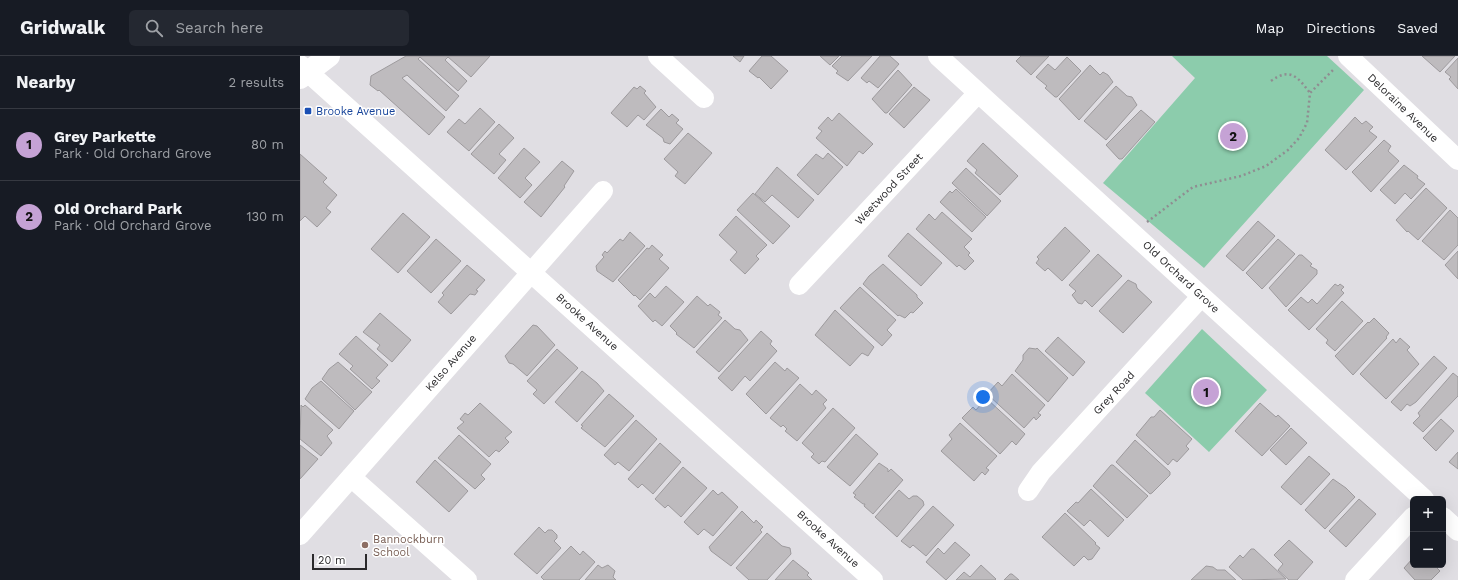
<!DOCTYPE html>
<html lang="en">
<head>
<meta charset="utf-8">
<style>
	body { margin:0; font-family:"Work Sans",sans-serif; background:#242831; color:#f1f3f6 }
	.controls { position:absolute; right:12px; bottom:12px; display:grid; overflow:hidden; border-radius:6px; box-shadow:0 4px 16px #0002 }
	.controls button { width:36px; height:36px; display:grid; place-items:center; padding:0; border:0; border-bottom:1px solid #363941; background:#171b24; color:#f1f3f6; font:20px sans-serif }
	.scale { position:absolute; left:12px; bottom:10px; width:55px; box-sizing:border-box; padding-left:4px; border:2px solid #2a292b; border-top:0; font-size:11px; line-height:14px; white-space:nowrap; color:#2a292b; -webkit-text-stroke:3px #fff; paint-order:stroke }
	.you { position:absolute; left:683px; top:341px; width:14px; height:14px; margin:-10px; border:3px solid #fff; border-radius:50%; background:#1a73e8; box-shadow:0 0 0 6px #1a73e833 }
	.badge { display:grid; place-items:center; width:26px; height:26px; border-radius:50%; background:#c5a2d5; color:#111; font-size:13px; font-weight:700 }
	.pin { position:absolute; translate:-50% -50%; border:2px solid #fff; box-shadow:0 1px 4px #0006 }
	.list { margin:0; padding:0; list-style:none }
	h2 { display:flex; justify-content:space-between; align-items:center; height:52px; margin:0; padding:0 16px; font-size:17px }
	h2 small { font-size:13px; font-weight:400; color:#9ea1a6 }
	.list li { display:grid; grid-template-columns:26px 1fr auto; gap:12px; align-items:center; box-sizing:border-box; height:72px; padding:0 16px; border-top:1px solid #363941 }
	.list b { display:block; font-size:15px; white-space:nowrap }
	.list p { margin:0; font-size:13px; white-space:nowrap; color:#9ea1a6 }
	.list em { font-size:13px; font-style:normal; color:#9ea1a6 }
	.icon { flex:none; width:22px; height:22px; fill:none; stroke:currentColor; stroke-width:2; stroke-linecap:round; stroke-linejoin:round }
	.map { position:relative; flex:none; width:1158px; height:524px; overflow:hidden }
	header { display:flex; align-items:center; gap:24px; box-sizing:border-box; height:56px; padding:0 20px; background:#171b24; border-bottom:1px solid #363941 }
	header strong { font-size:19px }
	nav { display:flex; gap:22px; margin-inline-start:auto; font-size:14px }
	.search { width:280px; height:36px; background:#242831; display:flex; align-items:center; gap:10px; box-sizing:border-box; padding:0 14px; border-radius:6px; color:#9ea1a6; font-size:15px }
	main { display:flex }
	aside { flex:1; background:#171b24 }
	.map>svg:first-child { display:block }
	.green { fill:#8cccac }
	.building { fill:#bebbbe; stroke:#9d9a9d }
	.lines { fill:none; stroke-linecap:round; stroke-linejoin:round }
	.path { stroke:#8f8d91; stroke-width:2.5; stroke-dasharray:2 3; stroke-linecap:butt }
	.street { stroke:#fff; stroke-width:20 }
	.secondary { stroke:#fff; stroke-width:22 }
	.transit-dot { fill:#1a4fb4; stroke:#fff; stroke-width:1.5 }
	.education-dot { fill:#8d6e63; stroke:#fff; stroke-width:1.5 }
	.labels { text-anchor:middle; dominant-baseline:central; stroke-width:3; stroke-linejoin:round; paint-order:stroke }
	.street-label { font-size:11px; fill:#2a292b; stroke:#fff }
	.transit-label { font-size:11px; fill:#164399; stroke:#fff; text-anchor:start }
	.education-label { font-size:11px; fill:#785e54; stroke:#fff; text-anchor:start }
</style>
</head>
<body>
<header>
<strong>Gridwalk</strong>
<div class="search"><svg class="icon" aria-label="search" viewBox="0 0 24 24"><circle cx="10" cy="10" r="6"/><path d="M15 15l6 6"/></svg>Search here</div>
<nav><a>Map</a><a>Directions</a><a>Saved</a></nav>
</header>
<main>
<aside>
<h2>Nearby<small>2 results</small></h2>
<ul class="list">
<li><span class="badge">1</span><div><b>Grey Parkette</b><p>Park · Old Orchard Grove</p></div><em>80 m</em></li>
<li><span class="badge">2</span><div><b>Old Orchard Park</b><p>Park · Old Orchard Grove</p></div><em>130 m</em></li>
</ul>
</aside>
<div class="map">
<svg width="1158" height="524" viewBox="0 0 1158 524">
	<rect width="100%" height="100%" fill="#e0dee3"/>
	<path class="green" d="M872,0H1027L1064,34L904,212L803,127L895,22Z
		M902,273L967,334L909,396L845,337Z"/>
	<path class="building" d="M106,0H190L171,21L148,1L145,4L167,25L158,35L120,1L118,3L159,40L146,55L107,19L102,22L145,61L129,79L79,34L78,35L70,29L71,20Z
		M433,0H444L440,6Z
		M462,0H471L488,15L471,33L459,21L458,22L449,15Z
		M520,0H539L530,9Z
		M542,0H572L548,25L536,17L538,15L532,10Z
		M580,0H590L599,8L578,32L569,25L567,27L561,22Z
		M721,0H749L731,19L716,5Z
		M1122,0H1155L1140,16Z
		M767,1L781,15L757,41H755L745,32L747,30L736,21L748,8L755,14Z
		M1158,2V33L1149,23L1151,21L1145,16Z
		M790,9L800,19L803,16L808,19L813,26L779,64L759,43Z
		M598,14L612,29L587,57H585L572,43Z
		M340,30L346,35L344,37L356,51L344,64L338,59L327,71L311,57L334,31L337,33Z
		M816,30L827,40L832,41L837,49L806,84L784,65Z
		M614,31L630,44L604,72L589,58Z
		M180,52L195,66L169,95L147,76L159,63L165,68Z
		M361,53L369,61L372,58L379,64L376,67L383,73L370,88L364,86L363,82L346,69Z
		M841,54L855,66L822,103H819L806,89Z
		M539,57L573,88L563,98L559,95L547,110L516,82L522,75L518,72L528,61L532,65Z
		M1055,61L1062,68L1066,65L1073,71L1069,75L1077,81L1046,114L1025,94Z
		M199,68L214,82L199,98L206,104L194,118L171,98Z
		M388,77L412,97L385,128L375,120L378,116L364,103Z
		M1084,84L1091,90L1088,95L1099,105L1071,136L1052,116Z
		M683,87L718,120L700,139L675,117L677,114L667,105Z
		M224,92L240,106L225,122L232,129L220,142L198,122Z
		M528,97L543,111L518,139L497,119L516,98L523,103Z
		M0,98L27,122L23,126L37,139L26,152L31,156L17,171L5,160L0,165Z
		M262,105L274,115L264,130L265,131L241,161L224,146Z
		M1104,109L1118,120L1117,122L1125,128L1111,143L1105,137L1095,148L1080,134Z
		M477,111L514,144L498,162L472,139L465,146L455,138Z
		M666,112L701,145L687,160L652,127Z
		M1126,132L1147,152L1118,184L1108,175L1107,176L1096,164Z
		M656,133L686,161L672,176L640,146L650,135L652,137Z
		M453,137L490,170L473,188L437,154Z
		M1150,154L1158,162V189L1144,204L1122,185Z
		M642,156L672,183L664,191L670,197L668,199L674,205L665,214L659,209L657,211L616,173L629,158L635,164Z
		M103,157L130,181L98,217L71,193Z
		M436,160L467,189L456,200L459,203L445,218L430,204L437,196L419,179Z
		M958,165L975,180L943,215L926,200Z
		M765,171L790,195L762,225L748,212L745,215L736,207L739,203L737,201Z
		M330,176L345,190L313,226L297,215L296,210L304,201L302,199L305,195L307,197L320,183L323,185Z
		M608,177L642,207L621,230L588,200Z
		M136,183L161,205L131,237L107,215Z
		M978,183L995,198L962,233L946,217Z
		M352,189L363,199L359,203L369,212L340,244L335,239L334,240L318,224L347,192L349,193Z
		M1158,195V223L1145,209Z
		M798,198L822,220L792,251L785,244L782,248L778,247L772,239L776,235L769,229Z
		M999,199H1002L1012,208L1010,210L1017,214V218L986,251L969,232Z
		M583,208L617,239V241L623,247L613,257L611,256L605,262L599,259L598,260L563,228L569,220Z
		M167,209L185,224L176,234L178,235L175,239L170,238L151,258L138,246L144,239L142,237Z
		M828,224L836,228L837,232L852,246L823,277L799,255Z
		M1035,228L1038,230L1040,228L1044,231L1041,234L1044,237L1009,274L988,254L1001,241L1008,247L1012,243L1017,248Z
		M366,230L384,246L362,270L355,264L353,266L338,250L350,237L355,242Z
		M560,231L596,264L587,274L592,279L582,290L540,252Z
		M397,240L408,250L410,248L420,256L418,259L422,262L394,292L376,278L377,277L370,270Z
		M1042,245L1063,265L1035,295L1026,287L1028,284L1016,273Z
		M535,254L574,291L568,300L562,297L550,310L515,279Z
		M80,257L111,284L92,306L77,293L80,289L63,276Z
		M1074,262L1089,277L1086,281L1087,282L1053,319L1035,300L1068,266L1069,267Z
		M425,264L435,273L440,274L448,284L419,316L396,296Z
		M233,269L237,270L255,289L227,320L213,308L209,307L205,300Z
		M461,275L472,285L470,288L477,295L450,325L445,320L432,335L418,322Z
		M56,280L88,309L76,322L80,325L72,333L50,313L53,310L39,298Z
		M758,281L785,306L773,320L745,295Z
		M1100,282L1110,291L1107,294L1119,308L1086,343L1060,318L1093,283L1096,287Z
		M729,292L736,293L737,292L768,322L748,346L715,315L723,304V299Z
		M257,293L278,312L244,348L233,338L237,334L227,325Z
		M1134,300L1147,312L1116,346L1110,350L1107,348L1101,355L1091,346Z
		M38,306L72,336L55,354L22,323L29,313Z
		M475,306L485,315L487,312L499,322L466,358L446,338Z
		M282,315L297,327L304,335L277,366L255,346Z
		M1153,317L1158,321V340L1123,376L1113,367L1120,360L1118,357Z
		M712,318L745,349L738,357L741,359L736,364L734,361L724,372L687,338L698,326L702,330Z
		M21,325L54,355L39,373L5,343L12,332Z
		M500,328L512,339L516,334L527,344L523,348L526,352L497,385L485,375L487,373L483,369L481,371L470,362Z
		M309,338L334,360L305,391L281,372L283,370L281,369Z
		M686,342L725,378L716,389L712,385L700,398L662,362L673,351L676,354Z
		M180,347L212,376L205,382L209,386L199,396L196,394L189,401L157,372L164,366L160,363L165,357L168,359Z
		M960,347L976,361L978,359L990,370L962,400L935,375Z
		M1,349L3,351L5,349L33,374L27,380L32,387L21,400L0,383Z
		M533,352L555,372L525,406L522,405L519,408L511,401L514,398L502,387Z
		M860,354L892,383L886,390L889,393L877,406L873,403L868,409L836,379L851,361H854Z
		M1141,363L1154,375L1136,395L1123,382Z
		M336,364L357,383L329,415L318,406L315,409L304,399Z
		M660,367L697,400L686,412L689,414L685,419L682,416L674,425L641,395L652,383L649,379Z
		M991,372L1007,387L986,409L970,394Z
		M556,378L578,398L550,430L527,411Z
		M159,379L191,408L181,419L185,423L175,433L138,402Z
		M835,384L870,416V419L852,437L850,438L816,406Z
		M360,387L381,406L353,438L342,428L338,432L328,423Z
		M0,389L18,403L0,423Z
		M1158,396V413L1149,406Z
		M1009,400L1030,418L1001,449L981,431Z
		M135,404L168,435L149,456L116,426Z
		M579,407L588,413V416L591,413L603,424L573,458L564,450L565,448H563L554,441L556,439L553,437Z
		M811,409H813L848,440L827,462L793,430Z
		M383,411L407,432L381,461L368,449L365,452L355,443Z
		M1033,423L1046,432L1055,441L1025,473L1005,454Z
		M791,433L824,464L808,481L790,464L784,470L767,455L776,446L778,447Z
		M413,434L418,439L422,436L438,451L413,480L404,473L398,479L384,466Z
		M599,434L609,443L613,440H617L623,445L624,449L597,481L575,461Z
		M1059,443L1076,458L1046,491L1029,475Z
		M633,450L654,469L626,500L613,489L610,492L601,485Z
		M442,455L454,467L456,464L463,471L460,474L462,476L431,510L411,495L409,491Z
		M765,457L796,487L795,488L800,492L792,503L788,504L784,500L774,510L742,481Z
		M239,471L245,477L248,474H252L257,479V482L254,485L261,492L237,518L214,498Z
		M467,477L482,490L490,492L491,498L467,524H449L436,512Z
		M989,484L1013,506L997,524H989L978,514L983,508L974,499Z
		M655,486L670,499L646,524L626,506L638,492L644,498Z
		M271,490L280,499L283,495L295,506L279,524H244L241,521Z
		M951,493H954L986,523L943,524L929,511L940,499L943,502Z
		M1113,502V509H1134L1140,515L1131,524H1115L1104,512Z
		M493,504L509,517L507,519L512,524H475Z
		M298,509L302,512L308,509L315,515L313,521L316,524H285Z
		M681,509L696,523L695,524H656L664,516L670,521Z
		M906,510L913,511L917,514H925L936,524H891Z
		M710,518H712L719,524H704Z"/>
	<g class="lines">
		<path class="path" d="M971,25C990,11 998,21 1010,37
			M847,166L893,131L941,120L966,110L988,94L999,82L1007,67L1010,37L1035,12"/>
		<path class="street" d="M358,0L404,42
			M638,0L1124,443
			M1048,0L1158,104
			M0,9L573,524
			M499,229L678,37
			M51,421L167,524
			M728,435L741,416L901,241
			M1143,461L1158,475
			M0,479L303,135
			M1055,524L1113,461"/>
		<path class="secondary" d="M0,22L29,0"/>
	</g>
	<rect class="transit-dot" x="4" y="51" width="8" height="8" rx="2"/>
	<circle class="education-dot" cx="65" cy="489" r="4"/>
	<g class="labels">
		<g class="street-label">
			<text transform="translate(1103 52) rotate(44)">Deloraine Avenue</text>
			<text transform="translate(589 133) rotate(-47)">Weetwood Street</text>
			<text transform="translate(881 221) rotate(43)">Old Orchard Grove</text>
			<text transform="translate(287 266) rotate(42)">Brooke Avenue</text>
			<text transform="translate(151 307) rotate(-49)">Kelso Avenue</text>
			<text transform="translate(814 337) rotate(-47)">Grey Road</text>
			<text transform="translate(528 483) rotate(42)">Brooke Avenue</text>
		</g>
		<g class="transit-label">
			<text x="16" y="55">Brooke Avenue</text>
		</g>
		<g class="education-label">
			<text x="73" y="483">Bannockburn<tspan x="73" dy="13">School</tspan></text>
		</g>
	</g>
</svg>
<div class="controls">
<button>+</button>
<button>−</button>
</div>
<div class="scale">20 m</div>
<div class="you"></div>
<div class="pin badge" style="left:906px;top:336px">1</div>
<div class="pin badge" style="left:933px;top:80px">2</div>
</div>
</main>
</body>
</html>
